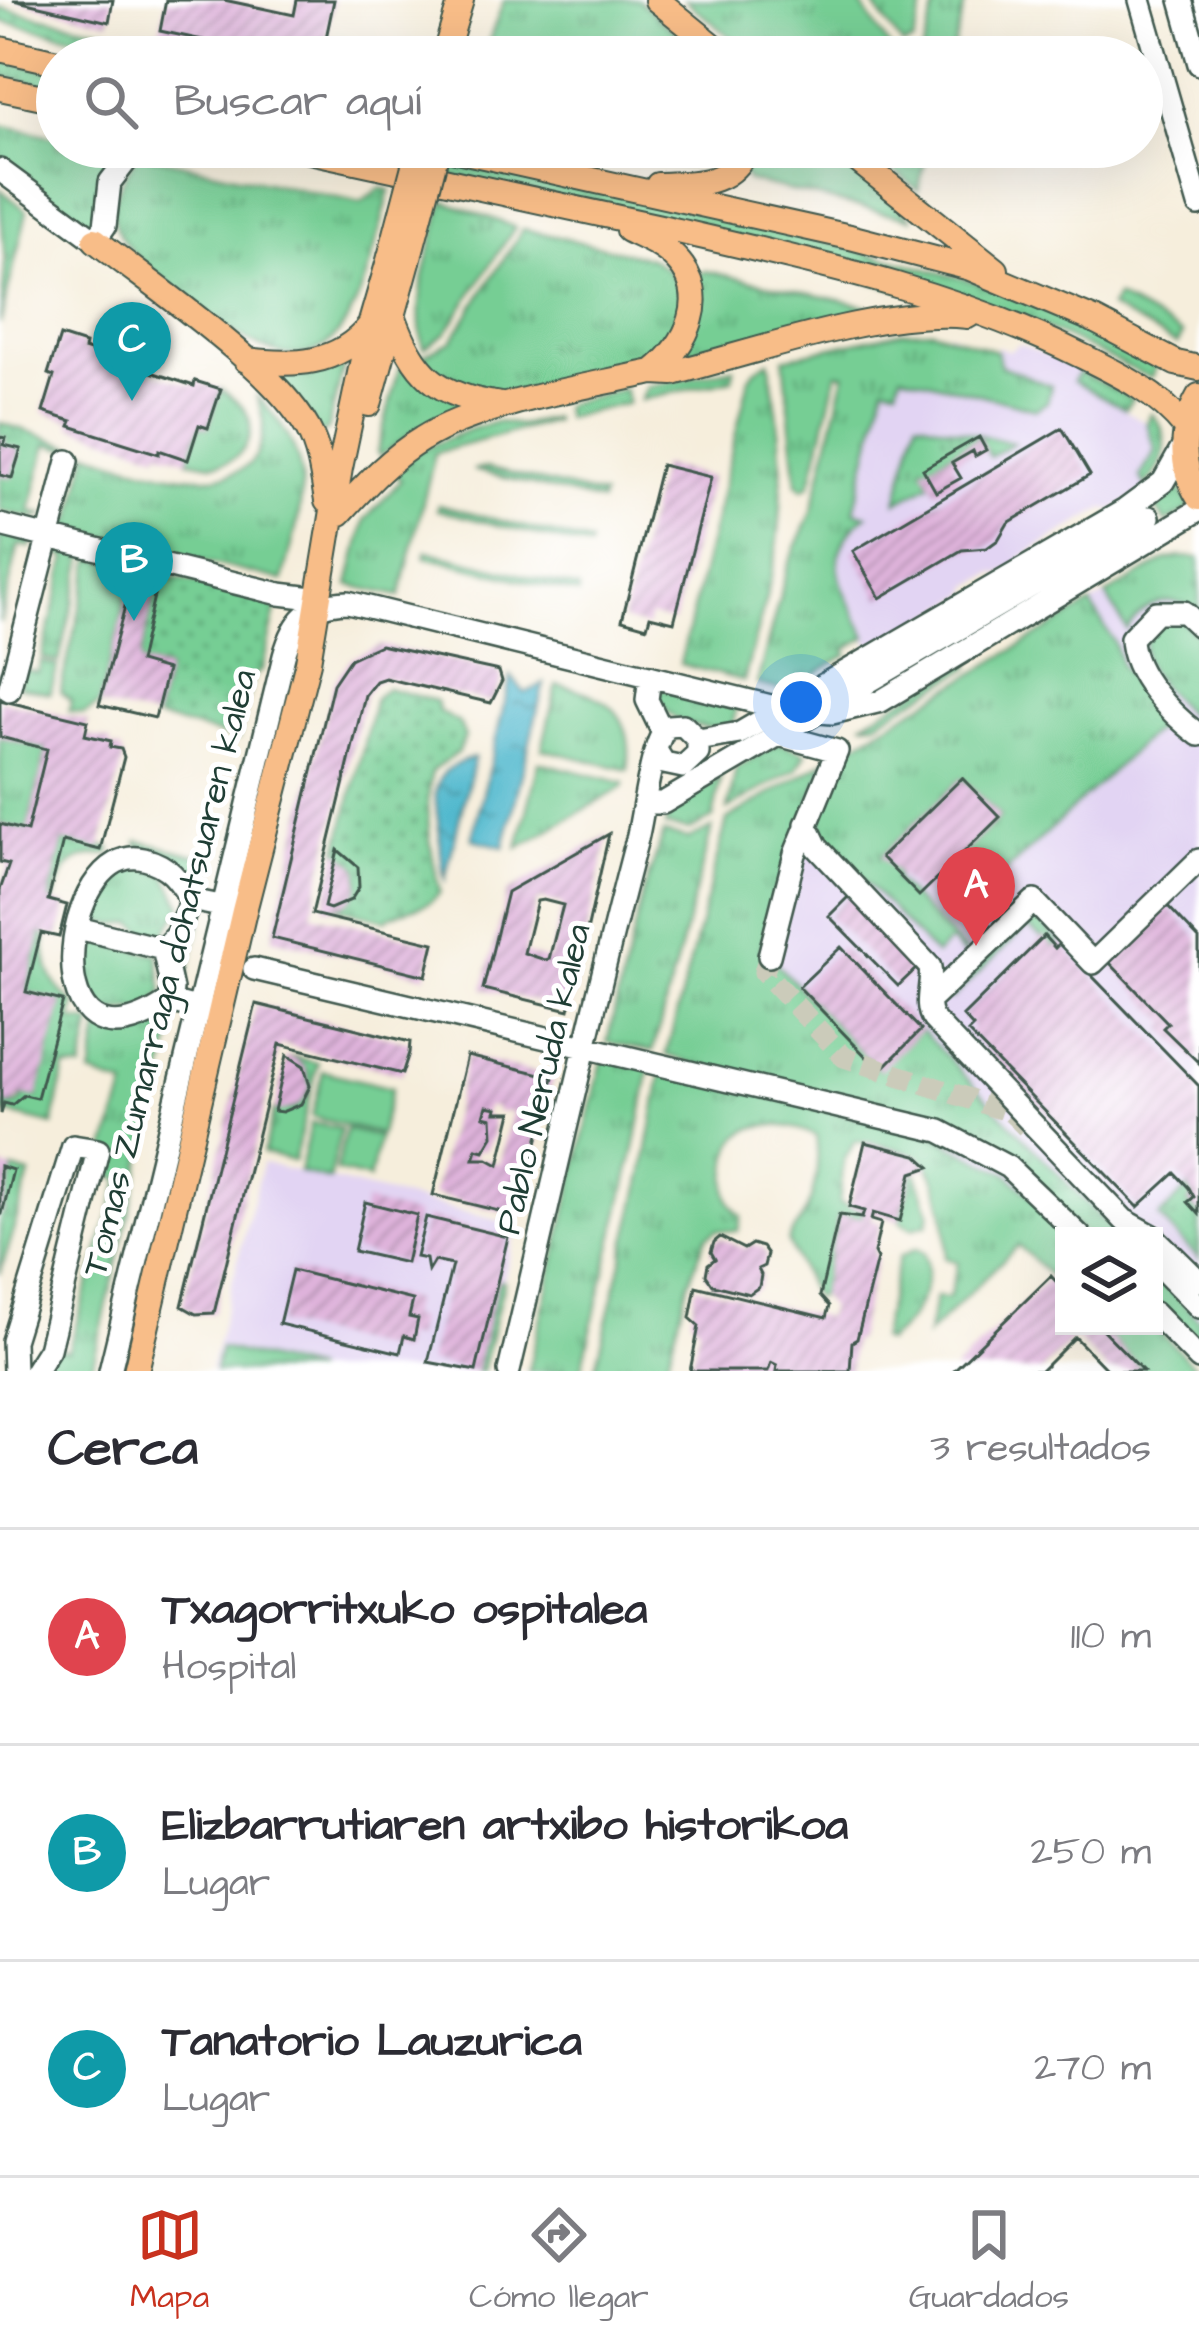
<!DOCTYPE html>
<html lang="es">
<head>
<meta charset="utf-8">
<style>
	body { margin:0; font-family:"Architects Daughter",sans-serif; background:#f7f7f7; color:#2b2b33 }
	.controls { position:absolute; right:36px; bottom:36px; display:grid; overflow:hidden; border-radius:0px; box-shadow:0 12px 48px #0002 }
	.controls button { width:108px; height:108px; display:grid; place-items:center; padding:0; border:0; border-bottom:3px solid #e1e1e2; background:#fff; color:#2b2b33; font:60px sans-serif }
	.you { position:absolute; left:801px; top:702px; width:42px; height:42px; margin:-30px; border:9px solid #fff; border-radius:50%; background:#1a73e8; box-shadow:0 0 0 18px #1a73e833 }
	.badge { display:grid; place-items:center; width:78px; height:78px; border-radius:50%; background:#c8321e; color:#fff; font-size:39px; font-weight:700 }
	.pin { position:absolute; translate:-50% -99px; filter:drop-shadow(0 3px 6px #0008) }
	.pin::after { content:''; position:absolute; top:63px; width:42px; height:36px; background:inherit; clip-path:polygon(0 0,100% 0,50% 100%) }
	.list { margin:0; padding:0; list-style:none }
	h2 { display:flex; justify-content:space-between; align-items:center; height:156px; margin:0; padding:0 48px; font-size:51px }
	h2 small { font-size:39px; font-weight:400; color:#7c7c81 }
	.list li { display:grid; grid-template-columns:78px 1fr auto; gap:36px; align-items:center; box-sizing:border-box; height:216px; padding:0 48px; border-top:3px solid #e1e1e2 }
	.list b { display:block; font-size:45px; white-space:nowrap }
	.list p { margin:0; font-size:39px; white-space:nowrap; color:#7c7c81 }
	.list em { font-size:39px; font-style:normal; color:#7c7c81 }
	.icon { flex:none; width:66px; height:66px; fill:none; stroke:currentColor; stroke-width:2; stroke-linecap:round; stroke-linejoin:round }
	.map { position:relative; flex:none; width:1199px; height:1371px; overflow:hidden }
	.search { position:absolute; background:#fff; box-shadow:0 12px 48px #0002; left:36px; right:36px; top:36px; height:132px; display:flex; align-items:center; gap:30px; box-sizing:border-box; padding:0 42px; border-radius:66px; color:#7c7c81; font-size:45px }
	.sheet { height:804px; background:#fff }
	nav { display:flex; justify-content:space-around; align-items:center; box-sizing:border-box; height:168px; border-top:3px solid #e1e1e2; background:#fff; font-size:33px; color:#7c7c81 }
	nav a { display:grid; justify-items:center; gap:6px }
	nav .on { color:#c8321e }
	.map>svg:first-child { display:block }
	.built { fill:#e2d4f3 }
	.grass { fill:url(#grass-tufts); stroke:#4a8664; stroke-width:3 }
	.park { fill:url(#park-dots); stroke:#4a8664; stroke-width:3 }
	.pitch { fill:#76ce94; stroke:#4a8664; stroke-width:3 }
	.water { fill:url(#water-ripples); stroke:#387a80; stroke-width:3 }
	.building { fill:url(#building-hatch); fill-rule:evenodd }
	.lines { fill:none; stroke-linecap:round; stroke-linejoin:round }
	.minor-tunnel { stroke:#cbcbba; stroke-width:21; stroke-dasharray:21 10; stroke-linecap:butt }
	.minor-casing { stroke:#3f584d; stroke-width:26 }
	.major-casing { stroke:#3f584d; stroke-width:28 }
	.minor { stroke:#fff; stroke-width:21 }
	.major { stroke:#f8bd88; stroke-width:24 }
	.major-bridge-casing { stroke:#3f584d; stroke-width:28; stroke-linecap:butt }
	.major-bridge { stroke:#f8bd88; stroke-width:24 }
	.labels { text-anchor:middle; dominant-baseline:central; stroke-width:10; stroke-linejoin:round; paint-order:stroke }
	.street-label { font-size:36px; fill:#1f3d34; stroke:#fff }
</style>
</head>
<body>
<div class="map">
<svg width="1199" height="1371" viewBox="0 0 1199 1371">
	<defs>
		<pattern id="grass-tufts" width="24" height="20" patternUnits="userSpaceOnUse" patternTransform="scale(3)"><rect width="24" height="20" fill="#76ce94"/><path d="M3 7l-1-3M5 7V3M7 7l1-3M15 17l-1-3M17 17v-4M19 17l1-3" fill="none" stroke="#60a87a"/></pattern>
		<pattern id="park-dots" width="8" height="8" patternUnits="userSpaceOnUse" patternTransform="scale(3)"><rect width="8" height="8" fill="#76ce94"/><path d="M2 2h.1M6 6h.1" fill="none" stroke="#60a87a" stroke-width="1.8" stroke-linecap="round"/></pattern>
		<pattern id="water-ripples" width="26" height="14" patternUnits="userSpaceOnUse" patternTransform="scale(3)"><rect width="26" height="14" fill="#50b8cd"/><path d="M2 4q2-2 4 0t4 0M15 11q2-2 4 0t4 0" fill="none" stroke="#4297a7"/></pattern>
		<pattern id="building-hatch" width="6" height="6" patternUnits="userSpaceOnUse" patternTransform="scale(3)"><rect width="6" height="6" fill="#dfb3db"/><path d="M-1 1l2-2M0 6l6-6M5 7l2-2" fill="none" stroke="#b493b2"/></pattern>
	</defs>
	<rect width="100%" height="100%" fill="#fff"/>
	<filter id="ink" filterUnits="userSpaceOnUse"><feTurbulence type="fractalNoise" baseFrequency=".00833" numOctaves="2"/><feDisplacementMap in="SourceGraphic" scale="24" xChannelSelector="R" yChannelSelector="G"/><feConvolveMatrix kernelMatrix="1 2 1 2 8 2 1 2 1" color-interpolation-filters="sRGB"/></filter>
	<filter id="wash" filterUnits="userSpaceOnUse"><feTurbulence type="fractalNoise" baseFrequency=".004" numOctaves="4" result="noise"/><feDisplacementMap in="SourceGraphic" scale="48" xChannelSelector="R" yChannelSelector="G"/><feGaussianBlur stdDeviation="2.7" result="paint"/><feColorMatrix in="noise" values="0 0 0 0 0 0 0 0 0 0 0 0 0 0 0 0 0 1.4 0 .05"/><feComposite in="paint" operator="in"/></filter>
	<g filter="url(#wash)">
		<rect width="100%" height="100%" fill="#f6eedc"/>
		<path class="built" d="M919,330L949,333L995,351L997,346L1009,351L1019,344L1080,369L1074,382L1147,423L1156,451L1141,477L1147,489L1113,510L1104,508L1021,557L1019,564L1001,574L994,573L971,586L968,594L872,650L839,577L834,541L891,334Z
			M1180,557L1199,558V1331L1154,1236H1107L725,1058L791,780L1166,560Z
			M262,1163L517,1225L482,1371H210Z"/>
		<path class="grass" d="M504,0H638L705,57H483Z
			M685,0H858L896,57H755Z
			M870,0H925L913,43L903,46Z
			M937,0H966L951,57H921Z
			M0,60L57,72V88L0,76Z
			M0,125L57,137V147L123,150L100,189L97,226L88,228L0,156Z
			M331,147H406L763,225L979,283L1039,306L1158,363L1151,378L1033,322Z
			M587,147H738C698,185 635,157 587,147Z
			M759,147H830L913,219L748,181L741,172Z
			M864,147H929L918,190Z
			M139,154L361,203L380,188L390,190C359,310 339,422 198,306C173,285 131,260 118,230C105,201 124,176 139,154Z
			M0,189L27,211L0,324L5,267Z
			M444,201L515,227L446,333L424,348C410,299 432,249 444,201Z
			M523,229L650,258L668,270L676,283L682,281L684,288L680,327L654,356L632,365L513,393L487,394L441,376L422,356L452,340Z
			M706,271L867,306L874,315L682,360L697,275Z
			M1116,297L1183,334L1177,344L1110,308Z
			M932,330L996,351L1001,366L1051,386L1047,402L1036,409L901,374L897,387L885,385L854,511L867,515C816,555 844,590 867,637L846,649L848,654L806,679L803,675L791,682L793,687L786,691L757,684L788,565L812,512L845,374L837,373L813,475L810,485L803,489L797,484L784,358L904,331Z
			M341,359L344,366L327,431L317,435L270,371Z
			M769,361C781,422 786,484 777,546C770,591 755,636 744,681L680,664L749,379L755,370Z
			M409,365L470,409L419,428L380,456L377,452L399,369Z
			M734,368L732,379L641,400L647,387Z
			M1079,372L1132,399L1125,409L1073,381Z
			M221,389C228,395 239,402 244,409C260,430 244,461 219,464C210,465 198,461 188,460L199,425L208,427Z
			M624,389L628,403L565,418L562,405Z
			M256,395C321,463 303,498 283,581L64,527L58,519L72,521L88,454L47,444L30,511L43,515L33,518L0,511V423C51,434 233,521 259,449C266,430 263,413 256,395Z
			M1151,413C1174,436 1166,465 1145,486L1140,477L1156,451L1147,423Z
			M553,418L554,421L435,453L400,596L349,585L365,520L401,480L394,473L418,451L471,429L496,422L520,425Z
			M917,420L1013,443L990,457L978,437L924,469L931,483L897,502Z
			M486,468L602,496L600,502L473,470Z
			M1177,484L1191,508L1166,523L1151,500Z
			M438,505L590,543L589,548L437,510Z
			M0,534L32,542L31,547L19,545L0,623Z
			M53,547L85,555L59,662L42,658L67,557L51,552Z
			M427,551L579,589L578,594L425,557Z
			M1180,557L1199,558V611C1171,592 1144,602 1127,630L1106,595L1166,560Z
			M92,558L160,574L158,578L133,573L99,705L84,714L69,711L71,700L60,692Z
			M1091,604L1114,642L1121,666L1163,722L989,888L960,856L1000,817L962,778L882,856L898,874L894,879L966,952L964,955L950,941L935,955L823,837L821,811L850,747Z
			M1180,619L1197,635L1199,643L1195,709L1187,714C1159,682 1124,659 1158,620Z
			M968,661L971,667L876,722L862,723Z
			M41,662L58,666L50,693L18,686L22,669L38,673Z
			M557,685C608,694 635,714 628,770L542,749Z
			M661,688L737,707L732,726C705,731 670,726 658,697Z
			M0,737L47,749L27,831L0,824Z
			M780,743L806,753L797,769L728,809L736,768Z
			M825,761L761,948L879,1070L921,1030L1118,1236H1087L997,1154L666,1055L727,820Z
			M539,762L624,783L623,787L518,848Z
			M721,777L713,818L690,830L665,826L670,808Z
			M712,828L653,1051L607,1042L643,893L664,833L689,839Z
			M138,841L215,860L207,888C180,883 163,855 137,845Z
			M132,863L166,875L182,906L162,938L148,935L134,923L116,925L91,919L89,912L103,882Z
			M203,911L183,993L178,989C174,959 175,929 203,911Z
			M1030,911L1060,943L1055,948L1027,926L951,999L946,993Z
			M41,933L45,934C45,965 49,984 75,1004L72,1020L92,1023L82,1069L65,1068L53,1125L2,1112L4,1103L12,1106L20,1103L24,1095L37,1097L62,1002L26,992Z
			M87,936C112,942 131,951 158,954L163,992L149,1009L111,1013L86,994L82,942Z
			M165,1014L177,1017L91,1371H39L55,1348L68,1351L121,1179L99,1172L126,1087L91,1075L100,1024Z
			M294,1057L318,1063L294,1161L263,1153L274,1111L295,1109L308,1093V1072Z
			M603,1057L650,1067L636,1144L581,1371H528Z
			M662,1071L931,1135L1008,1174L1072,1236H1064V1290L1018,1245L927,1335L936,1297L949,1298L958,1262L945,1258C949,1234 942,1174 921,1159C904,1147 875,1145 856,1141L844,1160L839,1203L864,1211L862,1218L839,1215L820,1296L814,1298L788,1242C791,1231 797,1227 803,1217C816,1193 820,1163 816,1136C794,1125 750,1116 734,1143C729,1150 729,1162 728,1171C725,1190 726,1203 741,1216L738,1231L717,1230L706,1237L688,1284L665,1371H595L644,1171Z
			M13,1170L30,1175L0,1274V1221Z
			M916,1172L930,1213L927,1224L912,1228L900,1221L912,1173Z
			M1189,1188L1194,1197L1188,1203L1199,1214V1259L1159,1217Z
			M916,1249L924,1253C935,1286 912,1323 886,1342L880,1340L899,1257Z
			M1154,1273L1199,1320V1352L1154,1305Z
			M498,1280L504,1282L482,1371H476Z
			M1099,1326H1154L1199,1371H1143Z"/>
		<path class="park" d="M0,8L234,57H170L0,21Z
			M160,574L278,602L262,670L253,676L238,739L155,718L167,670L139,662Z
			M386,688L436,701L438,711L459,723L465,737L458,752L432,771C423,812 431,852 440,892C426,912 402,906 385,920L337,907C356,901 362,886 358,867L338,850L375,698Z
			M63,841L111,848L110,854C69,857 65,864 53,902L48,900Z"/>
		<path class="pitch" d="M323,1071L392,1088L380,1134L312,1117Z
			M311,1123L341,1129L329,1180L299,1172Z
			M346,1129L379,1137L369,1179L336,1171Z
			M220,1348L314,1371H214Z"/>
		<path class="water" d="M511,676L525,693L544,684L504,847L472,839Z
			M474,758L445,879C441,865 441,853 440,838C437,800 422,771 474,758Z"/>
		<g id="blocks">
			<path class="building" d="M13,0H113L109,22Z
				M166,0H224L294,15L297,0H334L322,57H283L160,31Z
				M60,336L85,344L84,349L127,363L130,354L154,362L151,372L194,386L195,381L221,389L208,428L199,425L188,460L159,450V454L70,426L72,421L43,412L54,376L48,374Z
				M1062,428L1090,475L1008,523L998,540L987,548L962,550L880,598L853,551Z
				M0,437L6,438L4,445L21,449L12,478L0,475Z
				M979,437L986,450L975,456L973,451L952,463L961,478L936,492L923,469Z
				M661,465L711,477L674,622L650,616L647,627L622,620Z
				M134,572L158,578L139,662L167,670L155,718L99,705Z
				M380,645L499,671L502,681L491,703L385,678L376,681L365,695L312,914L434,943L426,976L272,938L333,684L350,659Z
				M0,700L88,721L85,735L111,741L110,747L121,749L124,757L100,850L63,841L48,900L67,905L59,937L41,933L26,992L63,1001L37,1098L24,1095L12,1105L4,1103L1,1114L0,890L9,864L0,862V824L27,831L47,749L0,737Z
				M962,778L1000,817L919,896L881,857Z
				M609,834L569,1010L483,989L507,892ZM543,900L563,905L549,959L545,960L524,953L537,901Z
				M338,850L358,867L359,887L351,900L330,909L324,907Z
				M851,894L921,964L898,986L829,916Z
				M1164,902L1199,939V1063L1163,1028L1168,1023L1107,960Z
				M1044,936L1055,948L1060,943L1199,1086V1214L1188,1202L1194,1197L1189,1188L1175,1173L1138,1207L968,1032L973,1027L963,1016Z
				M841,947L921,1030L880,1071L799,987Z
				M256,1004L410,1042L409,1053L402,1074L280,1044L214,1313L196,1314L182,1306Z
				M287,1055L304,1066L310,1086L301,1104L282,1112L274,1111Z
				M467,1056L553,1077L519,1216L433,1195ZM487,1106L497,1108L496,1112H512L499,1165L488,1159H474L477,1149L484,1151L493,1136L492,1118L484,1116Z
				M865,1142L917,1155L930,1167L912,1173L900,1221L873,1213L871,1220L881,1223L874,1253L877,1259L857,1339L852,1342L850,1371H776L777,1365L771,1362L768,1371H690L699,1326L690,1318L696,1286L826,1318L829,1306L820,1296L839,1215L862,1218L864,1211L849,1207Z
				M0,1166L13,1170L2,1214H0Z
				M365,1202L417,1215L406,1263L354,1251Z
				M426,1217L508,1237L476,1371L428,1362L452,1265L434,1261L428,1271L426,1259L416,1257Z
				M720,1237L744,1249L752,1244L762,1247L767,1254L764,1266L758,1269L761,1275L759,1287L749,1294L713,1285L706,1275L708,1264L715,1259L711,1252L714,1242Z
				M292,1270L413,1300L409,1317L418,1319L414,1339L404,1336L400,1353L279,1324Z
				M1051,1276L1064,1290V1326H1099L1143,1371H1108L1075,1337L1041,1371H953Z"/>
		</g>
	</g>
	<g filter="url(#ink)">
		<use href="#blocks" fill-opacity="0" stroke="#3f584d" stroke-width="3"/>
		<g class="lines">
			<path class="minor-tunnel" d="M769,956L764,972L844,1057L1012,1113L1026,1127"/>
			<g class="minor-casing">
				<path id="minor" d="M1140,0L1199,205
					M1181,0L1199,64
					M0,170L95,240L105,226L110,182L137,147
					M0,525L280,594L321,599
					M1199,626L1184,612H1156L1131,638C1132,675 1171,714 1199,735
					M650,676L647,700L662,731
					M9,690L68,461
					M698,740L740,733L1125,510L1163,482L1184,445
					M645,803H663L1149,517
					M806,824L817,847L930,967C933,984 923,1005 933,1019L1124,1220L1153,1236
					M78,928L163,949
					M163,949L176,935L191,900
					M163,949L172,989L170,1001
					M769,956L795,854L837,751L775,734
					M254,969L940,1131L1008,1167L1080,1236
					M929,1001L1034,901L1093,963L1199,860
					M207,1011L170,1001C29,1098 60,838 144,859C169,865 179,880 191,900L235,909
					M1154,1237L1199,1281
					M1154,1261L1199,1307
					M1154,1313L1199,1359
					M14,1371L13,1341L73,1146L98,1150L49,1349L35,1371
					M110,1371L284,656C294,620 309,603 348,602L783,709L832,713L881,701L1199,510
					M509,1371C552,1193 590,1015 637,839C644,812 651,741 668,726L683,725L698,740V753L683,767L664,763L657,752"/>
			</g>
			<g class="major-casing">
				<path id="major" d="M657,0L727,57
					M0,49L57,62
					M444,57L461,0
					M0,88L57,100
					M291,147C416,174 541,200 665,228C808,261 950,290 1082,356C1121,375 1158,393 1186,428
					M443,147L850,237L970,268L1094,320L1176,363L1199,368
					M841,147L996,270
					M658,185C695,183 731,187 747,147
					M628,230C645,238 663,245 676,259C712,296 687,346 653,372
					M95,240C154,287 273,366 308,429C320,451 323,477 327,501
					M393,315C415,375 436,396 501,405
					M246,360C293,366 337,366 370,326
					M1199,396C1180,429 1179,466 1199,498
					M369,404L408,261
					M340,513C365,486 390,458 422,439C479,403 586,387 653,372L673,373C759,351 881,307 968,316
					M136,1371L244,911L308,662L340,468L370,326L390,257"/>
			</g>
			<use href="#minor" class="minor"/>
			<use href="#major" class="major"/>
			<g class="major-bridge-casing">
				<path id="major-bridge" d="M390,257L419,147
					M408,261L438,147"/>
			</g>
			<use href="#major-bridge" class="major-bridge"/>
		</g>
	</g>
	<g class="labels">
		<g class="street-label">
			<text transform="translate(170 973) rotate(-76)">Tomas Zumarraga dohatsuaren kalea</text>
			<text transform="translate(544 1079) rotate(-77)">Pablo Neruda kalea</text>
		</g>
	</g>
</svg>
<div class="controls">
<button><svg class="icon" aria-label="layers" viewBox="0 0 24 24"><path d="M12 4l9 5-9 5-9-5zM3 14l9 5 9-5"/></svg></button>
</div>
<div class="you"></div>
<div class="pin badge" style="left:976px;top:946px;background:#e0444e">A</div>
<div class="pin badge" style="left:134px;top:621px;background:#0f9aa8">B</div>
<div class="pin badge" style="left:132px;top:401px;background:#0f9aa8">C</div>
<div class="search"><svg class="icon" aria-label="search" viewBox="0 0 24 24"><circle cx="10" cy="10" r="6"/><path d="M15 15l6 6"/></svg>Buscar aquí</div>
</div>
<section class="sheet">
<h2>Cerca<small>3 resultados</small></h2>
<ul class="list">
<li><span class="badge" style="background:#e0444e">A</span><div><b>Txagorritxuko ospitalea</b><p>Hospital</p></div><em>110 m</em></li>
<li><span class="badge" style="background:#0f9aa8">B</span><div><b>Elizbarrutiaren artxibo historikoa</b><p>Lugar</p></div><em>250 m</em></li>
<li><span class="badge" style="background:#0f9aa8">C</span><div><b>Tanatorio Lauzurica</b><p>Lugar</p></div><em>270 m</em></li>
</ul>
</section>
<nav>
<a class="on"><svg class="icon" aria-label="map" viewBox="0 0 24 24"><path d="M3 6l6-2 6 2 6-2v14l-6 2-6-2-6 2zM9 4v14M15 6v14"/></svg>Mapa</a>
<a><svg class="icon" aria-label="directions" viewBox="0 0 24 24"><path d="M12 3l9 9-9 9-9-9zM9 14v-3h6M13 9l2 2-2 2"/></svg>Cómo llegar</a>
<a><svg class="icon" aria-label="saved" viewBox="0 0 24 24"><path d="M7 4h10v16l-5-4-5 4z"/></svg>Guardados</a>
</nav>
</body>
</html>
